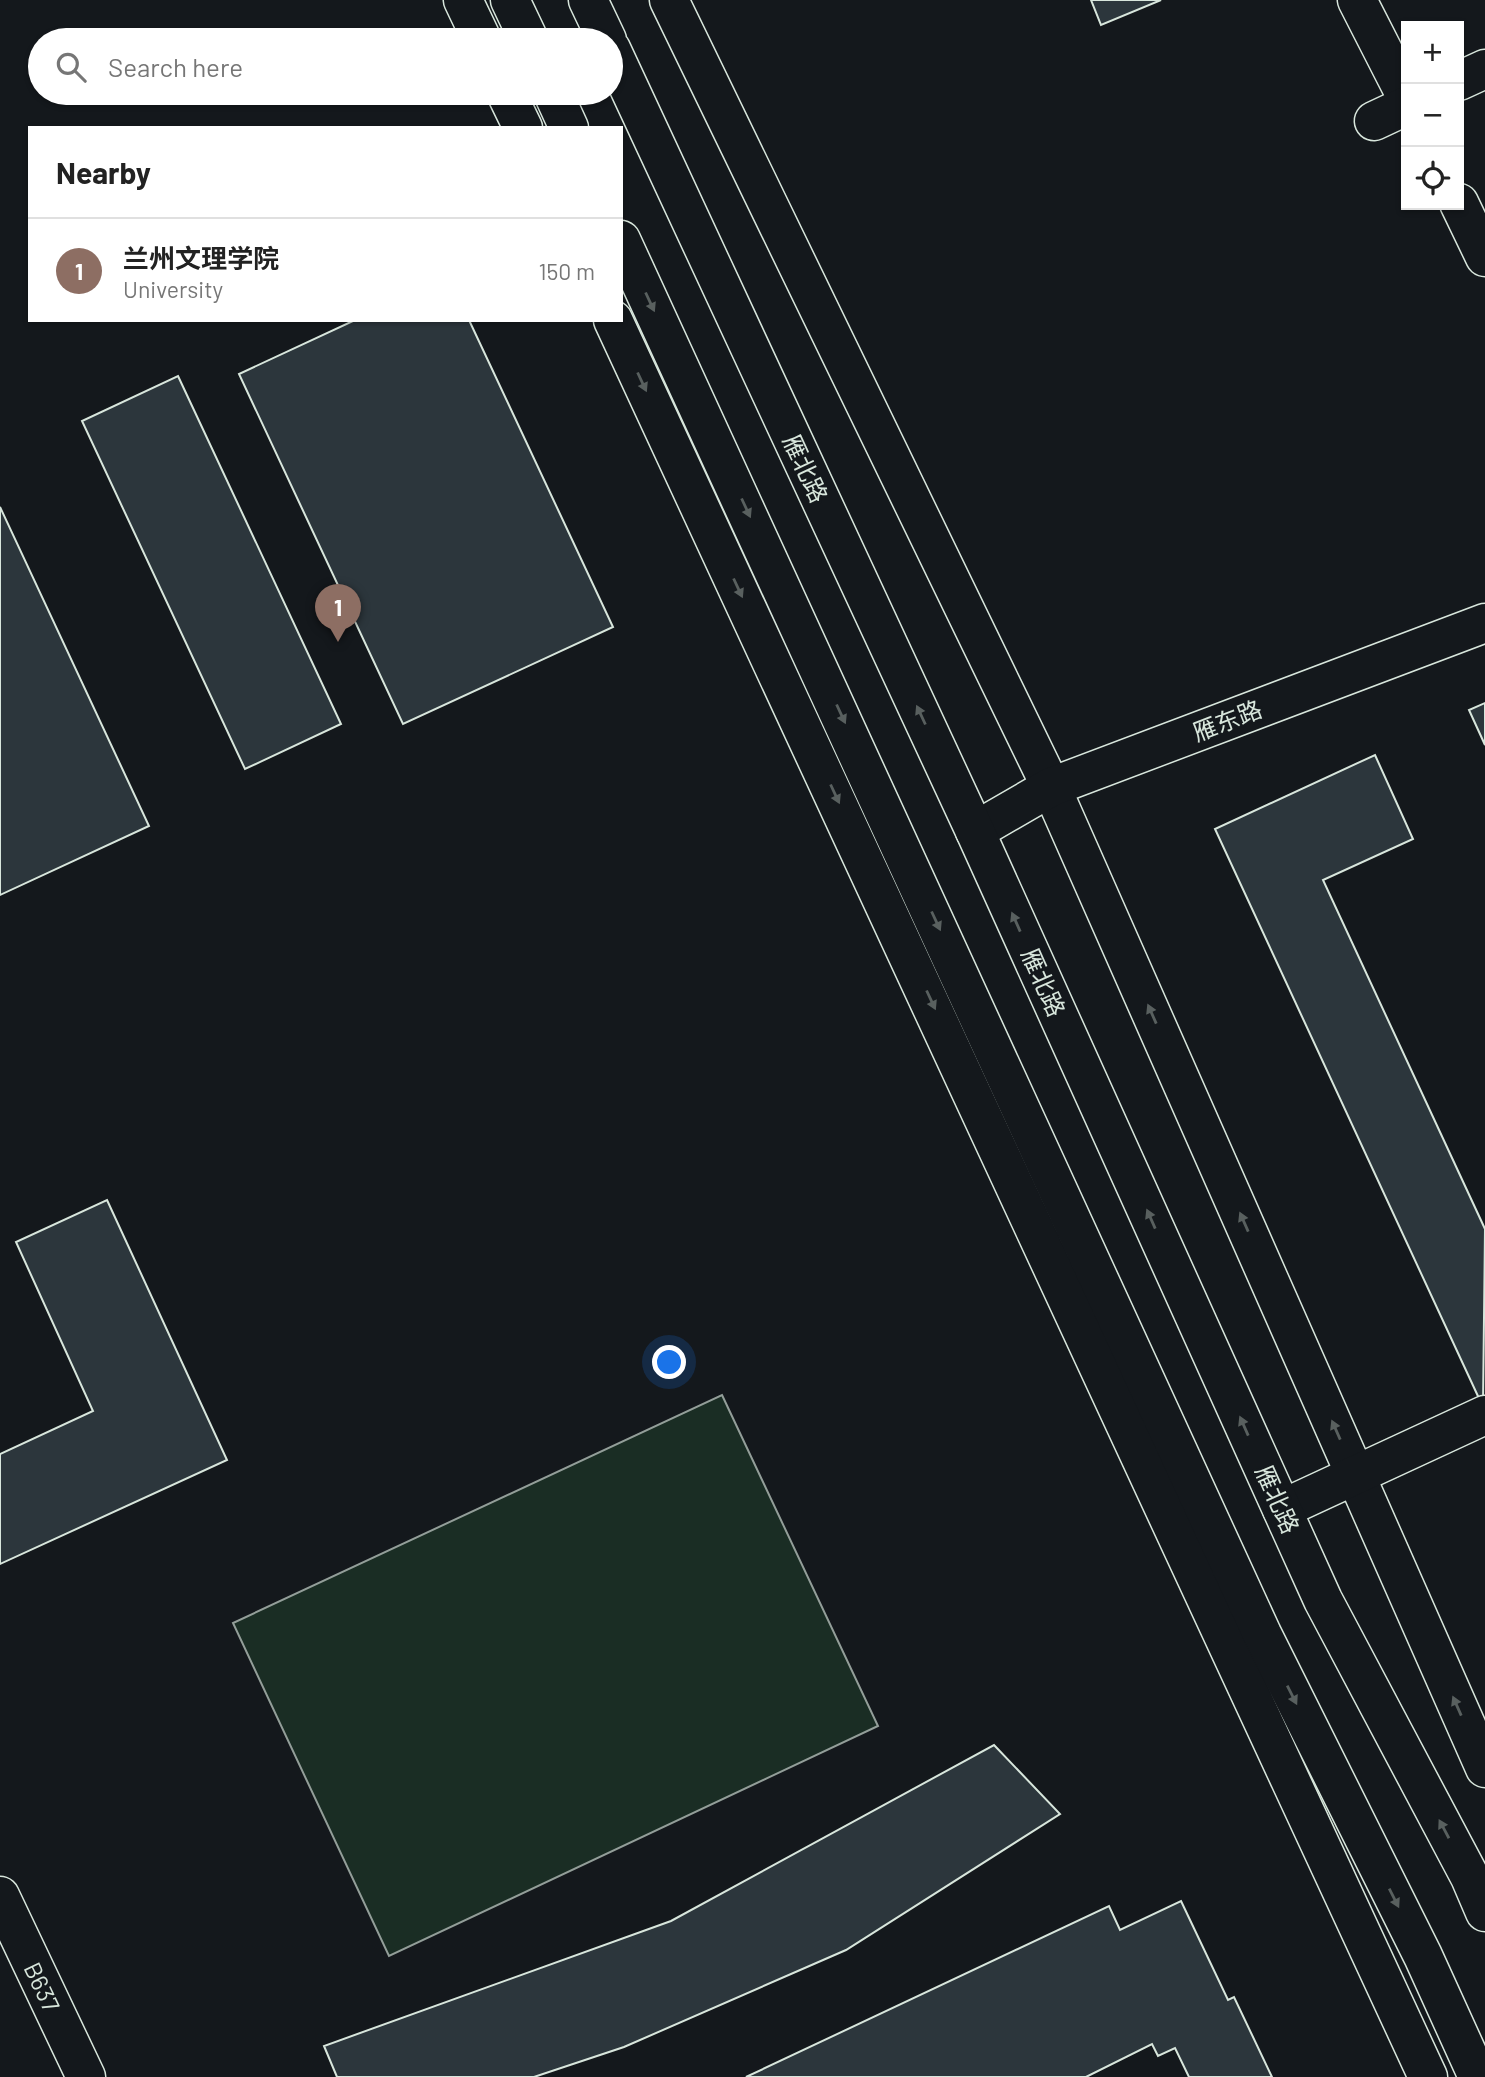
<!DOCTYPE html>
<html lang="en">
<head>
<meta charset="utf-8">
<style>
	body { margin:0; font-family:Barlow,"Noto Sans SC",sans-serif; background:#f2f2f2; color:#222 }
	.controls { position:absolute; right:21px; top:21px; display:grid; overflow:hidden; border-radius:0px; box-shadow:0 2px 5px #0004 }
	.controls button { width:63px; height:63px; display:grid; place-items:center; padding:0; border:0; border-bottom:2px solid #e0e0e0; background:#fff; color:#222; font:35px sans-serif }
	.you { position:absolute; left:670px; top:1363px; width:24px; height:24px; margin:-18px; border:5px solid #fff; border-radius:50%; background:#1a73e8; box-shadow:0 0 0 10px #1a73e833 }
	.badge { display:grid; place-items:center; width:46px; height:46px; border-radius:50%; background:#856535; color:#fff; font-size:23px; font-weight:700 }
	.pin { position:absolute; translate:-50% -58px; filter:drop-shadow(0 2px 4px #0008) }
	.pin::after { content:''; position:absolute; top:37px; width:24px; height:21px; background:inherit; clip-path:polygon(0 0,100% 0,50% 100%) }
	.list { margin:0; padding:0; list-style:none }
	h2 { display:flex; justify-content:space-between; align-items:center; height:91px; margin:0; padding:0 28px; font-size:30px }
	h2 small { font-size:23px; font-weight:400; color:#767676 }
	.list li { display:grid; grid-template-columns:46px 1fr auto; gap:21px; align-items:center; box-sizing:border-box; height:105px; padding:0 28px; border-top:2px solid #e0e0e0 }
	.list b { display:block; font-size:26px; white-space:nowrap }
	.list p { margin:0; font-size:23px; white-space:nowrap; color:#767676 }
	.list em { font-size:23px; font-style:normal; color:#767676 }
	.icon { flex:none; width:38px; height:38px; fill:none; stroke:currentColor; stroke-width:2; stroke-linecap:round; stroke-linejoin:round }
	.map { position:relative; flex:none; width:1485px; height:2077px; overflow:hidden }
	.search { position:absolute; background:#fff; box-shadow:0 2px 5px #0004; left:28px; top:28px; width:595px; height:77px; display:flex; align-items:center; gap:18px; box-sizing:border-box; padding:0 24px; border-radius:38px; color:#767676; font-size:26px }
	.panel { position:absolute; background:#fff; box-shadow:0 2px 5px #0004; left:28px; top:126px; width:595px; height:196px; border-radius:0px }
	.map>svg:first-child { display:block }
	.green { fill:#1a2d24; stroke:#939e99; stroke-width:2 }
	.building { fill:#2c363c; stroke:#d8e6dc; stroke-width:2 }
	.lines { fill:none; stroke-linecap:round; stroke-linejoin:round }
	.minor-casing { stroke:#d8e6dc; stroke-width:41 }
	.major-casing { stroke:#d8e6dc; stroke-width:41 }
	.minor { stroke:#14181c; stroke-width:38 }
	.major { stroke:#14181c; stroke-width:38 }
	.oneway { fill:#59605f }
	.labels { text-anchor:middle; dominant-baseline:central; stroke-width:5; stroke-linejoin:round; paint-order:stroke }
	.street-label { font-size:24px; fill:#d8e6dc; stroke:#14181c }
</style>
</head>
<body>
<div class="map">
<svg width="1485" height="2077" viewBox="0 0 1485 2077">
	<rect width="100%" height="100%" fill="#14181c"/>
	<path class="green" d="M722,1395L878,1726L389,1956L233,1623Z"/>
	<path class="building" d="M1091,0H1161L1101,25Z
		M355,320H469L613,627L403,724L239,374Z
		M178,376L341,724L245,769L82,421Z
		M0,507L149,826L0,895Z
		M1485,703V745L1469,710Z
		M1375,755L1413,839L1323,880L1485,1229L1483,1407L1215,829Z
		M107,1200L227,1460L0,1564V1454L93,1411L16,1242Z
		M994,1745L1060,1814L846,1950L624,2047L534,2077H337L324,2046L671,1921Z
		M1181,1901L1228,2000L1234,1997L1272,2077H1189L1175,2048L1158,2056L1152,2044L1086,2077H746L1109,1906L1120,1930Z"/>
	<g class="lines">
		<g class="minor-casing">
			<g id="minor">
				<path d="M463,0L482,40"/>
				<path d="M669,0L1051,787L1485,1768"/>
				<path d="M1357,0L1406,96"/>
				<path d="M1459,81L1485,69"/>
				<path d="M506,93L523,128"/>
				<path d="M1374,121L1406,106"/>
				<path d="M1459,203L1485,257"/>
				<path d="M613,320L1428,2077"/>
				<path d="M975,831L1051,787L1485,623"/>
				<path d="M1282,1509L1485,1415"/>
				<path id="s1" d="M0,1896L86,2077"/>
			</g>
		</g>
		<g class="major-casing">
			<path id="major" d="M510,0L529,40
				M588,0L607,40
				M611,49L975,831L1323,1600L1470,1877L1485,1912
				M553,93L569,128
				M621,240L1262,1634L1423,1956L1478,2077"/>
		</g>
		<use href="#minor" class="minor"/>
		<use href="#major" class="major"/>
	</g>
	<defs><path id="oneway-solid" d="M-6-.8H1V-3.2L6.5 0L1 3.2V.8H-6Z" transform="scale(1.75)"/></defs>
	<g class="oneway">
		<use href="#oneway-solid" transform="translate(650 302) rotate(65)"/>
		<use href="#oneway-solid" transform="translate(642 382) rotate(65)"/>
		<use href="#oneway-solid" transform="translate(746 508) rotate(65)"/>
		<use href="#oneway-solid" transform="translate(738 588) rotate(65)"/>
		<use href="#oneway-solid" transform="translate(841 714) rotate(65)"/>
		<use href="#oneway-solid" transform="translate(921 715) rotate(-115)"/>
		<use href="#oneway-solid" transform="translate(835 794) rotate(65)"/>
		<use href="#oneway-solid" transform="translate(936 921) rotate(65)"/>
		<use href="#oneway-solid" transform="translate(1016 922) rotate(-114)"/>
		<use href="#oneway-solid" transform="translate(931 1000) rotate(65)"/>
		<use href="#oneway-solid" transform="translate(1152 1014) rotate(-114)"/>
		<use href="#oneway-solid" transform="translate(1151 1219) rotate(-114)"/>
		<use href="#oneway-solid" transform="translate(1244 1222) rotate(-114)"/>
		<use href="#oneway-solid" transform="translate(1244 1426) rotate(-114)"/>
		<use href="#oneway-solid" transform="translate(1336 1430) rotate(-114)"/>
		<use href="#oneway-solid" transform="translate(1292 1695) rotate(63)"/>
		<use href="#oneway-solid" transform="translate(1457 1706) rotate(-114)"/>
		<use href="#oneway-solid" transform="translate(1444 1829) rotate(-118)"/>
		<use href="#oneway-solid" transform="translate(1394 1898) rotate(63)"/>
	</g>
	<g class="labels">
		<g class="street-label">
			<text transform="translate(806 468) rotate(65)">雁北路</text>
			<text transform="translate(1227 720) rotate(-21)">雁东路</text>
			<text transform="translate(1044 982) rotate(66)">雁北路</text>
			<text transform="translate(1278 1499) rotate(66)">雁北路</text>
			<text stroke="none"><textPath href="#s1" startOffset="100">B637</textPath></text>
		</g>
	</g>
</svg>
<div class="controls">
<button>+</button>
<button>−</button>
<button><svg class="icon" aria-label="locate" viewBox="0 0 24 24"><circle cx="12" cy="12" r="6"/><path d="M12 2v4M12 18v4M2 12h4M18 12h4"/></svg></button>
</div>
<div class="you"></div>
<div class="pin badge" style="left:338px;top:642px;background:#8d6e63">1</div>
<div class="search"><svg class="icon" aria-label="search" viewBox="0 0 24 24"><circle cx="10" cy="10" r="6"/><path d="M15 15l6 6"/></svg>Search here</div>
<section class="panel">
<h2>Nearby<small></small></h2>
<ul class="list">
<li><span class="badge" style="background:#8d6e63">1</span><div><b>兰州文理学院</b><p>University</p></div><em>150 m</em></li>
</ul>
</section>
</div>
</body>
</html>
